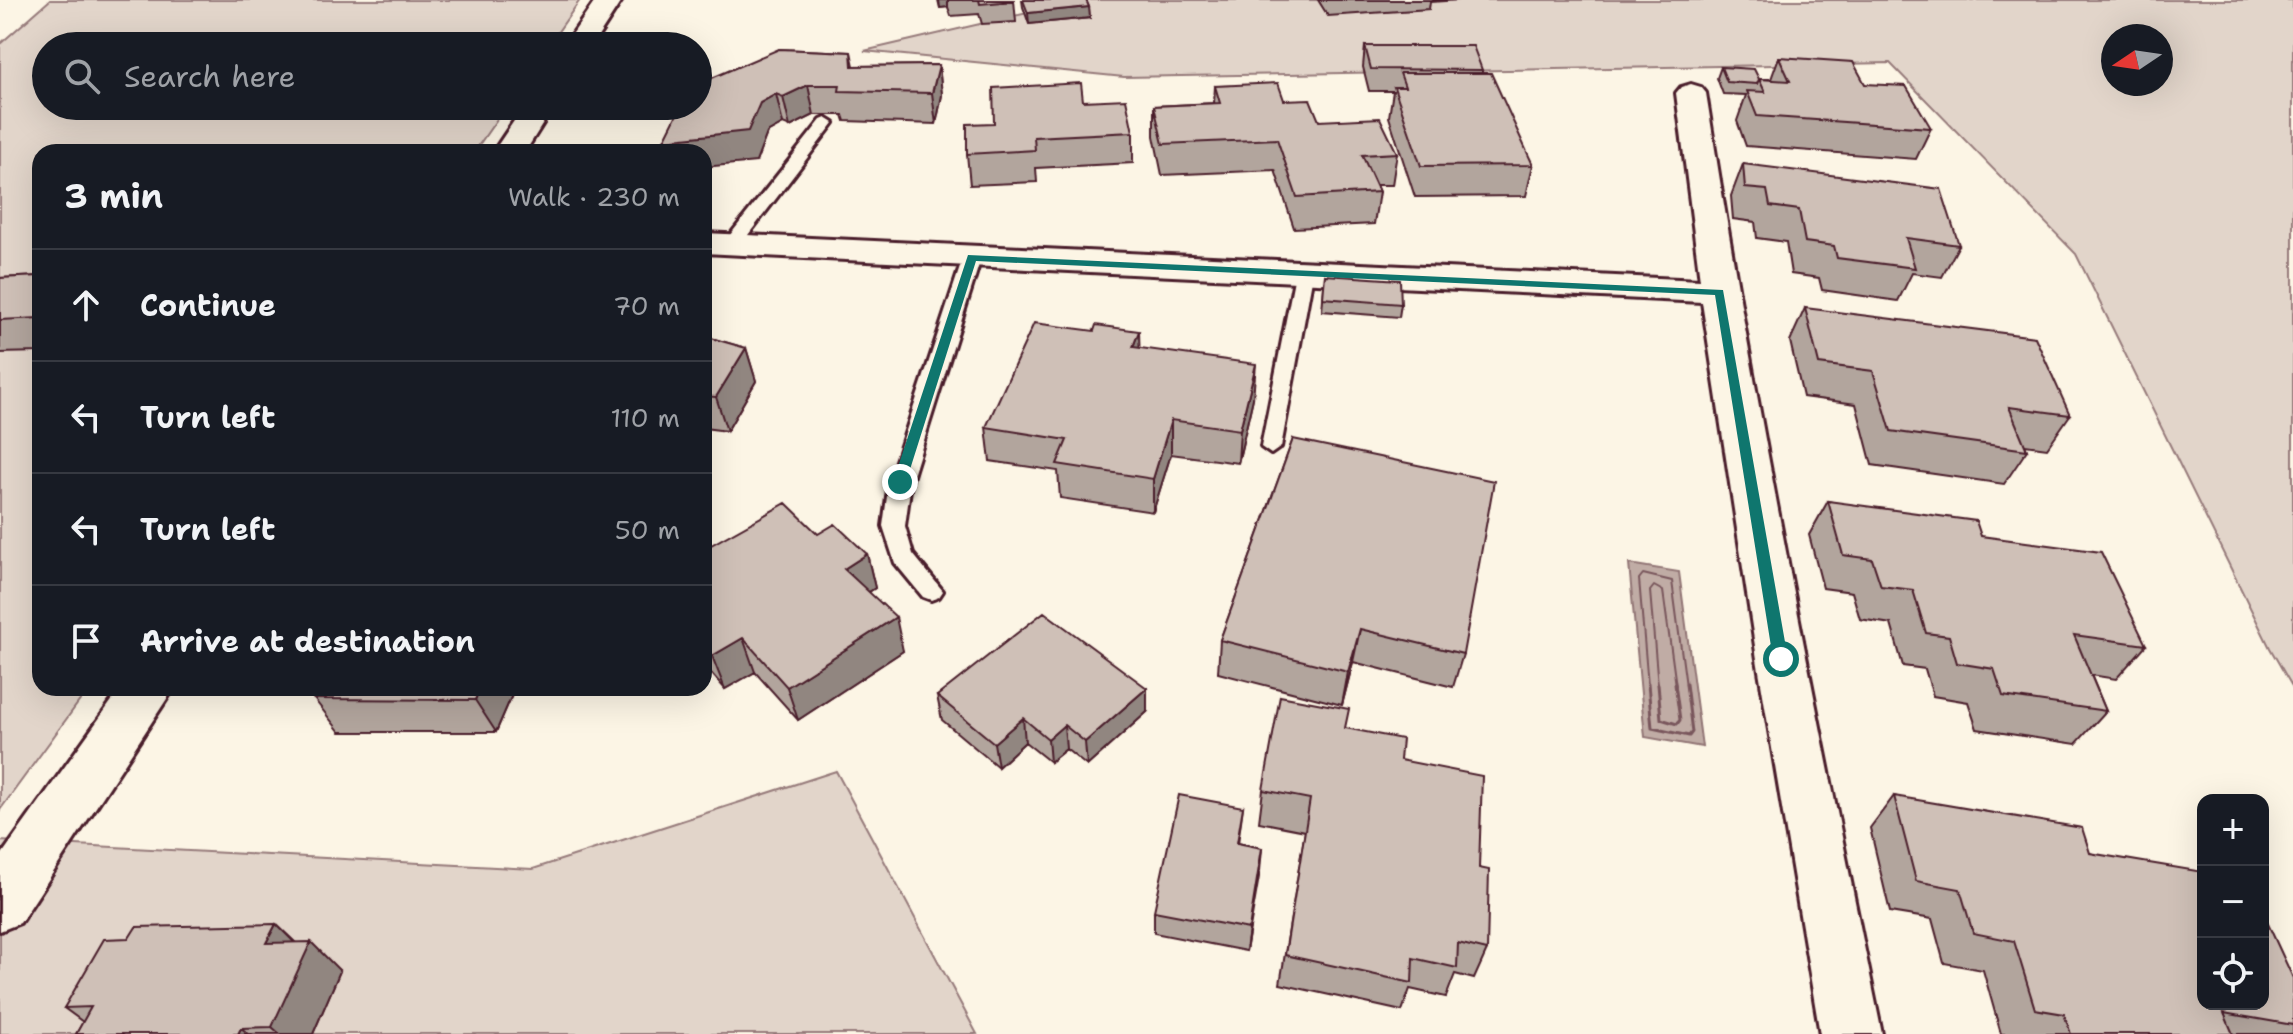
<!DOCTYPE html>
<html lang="en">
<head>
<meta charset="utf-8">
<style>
	body { margin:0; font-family:"Shantell Sans",sans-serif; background:#242831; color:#f1f3f6 }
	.controls { position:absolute; right:24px; bottom:24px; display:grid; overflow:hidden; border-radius:16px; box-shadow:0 8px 32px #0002 }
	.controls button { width:72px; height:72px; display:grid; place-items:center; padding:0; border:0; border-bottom:2px solid #363941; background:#171b24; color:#f1f3f6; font:40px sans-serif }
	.compass { position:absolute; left:2101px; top:24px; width:72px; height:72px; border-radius:50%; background:#171b24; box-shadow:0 8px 32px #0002; rotate:257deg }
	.stop { position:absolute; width:24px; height:24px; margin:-18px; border:6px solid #0f766e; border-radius:50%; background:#fff }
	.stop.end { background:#0f766e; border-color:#fff; box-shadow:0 2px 8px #0008 }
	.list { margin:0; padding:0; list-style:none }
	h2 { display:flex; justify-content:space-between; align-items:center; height:104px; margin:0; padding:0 32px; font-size:34px }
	h2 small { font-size:26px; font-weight:400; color:#9ea1a6 }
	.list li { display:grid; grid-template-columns:52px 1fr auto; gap:24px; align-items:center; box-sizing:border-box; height:112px; padding:0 32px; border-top:2px solid #363941 }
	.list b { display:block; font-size:30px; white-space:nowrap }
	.list em { font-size:26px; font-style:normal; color:#9ea1a6 }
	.icon { flex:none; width:44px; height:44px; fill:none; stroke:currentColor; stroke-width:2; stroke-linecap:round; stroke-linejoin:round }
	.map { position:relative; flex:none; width:2293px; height:1034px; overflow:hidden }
	.search { position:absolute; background:#171b24; box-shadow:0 8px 32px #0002; left:32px; top:32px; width:680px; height:88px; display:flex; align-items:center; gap:20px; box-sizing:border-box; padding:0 28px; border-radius:44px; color:#9ea1a6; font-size:30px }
	.panel { position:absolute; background:#171b24; box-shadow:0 8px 32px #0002; left:32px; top:144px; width:680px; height:552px; border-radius:24px }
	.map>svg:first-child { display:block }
	.green { fill:#e2d5ca; stroke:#967a7a; stroke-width:2; fill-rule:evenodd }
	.water { fill:#c0aca5; stroke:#917474; stroke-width:2 }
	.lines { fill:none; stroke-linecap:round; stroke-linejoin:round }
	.shore-far1 { stroke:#79575c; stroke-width:2 }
	.shore { stroke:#79575c; stroke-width:3 }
	.service-casing { stroke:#4a1f2b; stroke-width:6 }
	.minor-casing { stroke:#4a1f2b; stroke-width:6 }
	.tertiary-casing { stroke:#4a1f2b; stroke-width:6 }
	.service { fill:#fcf5e5; fill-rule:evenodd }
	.minor { fill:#fcf5e5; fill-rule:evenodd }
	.tertiary { fill:#fcf5e5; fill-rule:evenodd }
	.wall { fill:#b2a59d; stroke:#4a1f2b; stroke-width:2 }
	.shaded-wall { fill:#918680; stroke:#4a1f2b; stroke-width:2 }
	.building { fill:#cfc0b7; stroke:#4a1f2b; stroke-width:2 }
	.route { fill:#0f766e }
</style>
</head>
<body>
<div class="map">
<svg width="2293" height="1034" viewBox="0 0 2293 1034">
	<rect width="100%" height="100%" fill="#fcf5e5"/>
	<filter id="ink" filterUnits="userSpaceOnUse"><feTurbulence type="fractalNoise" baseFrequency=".0125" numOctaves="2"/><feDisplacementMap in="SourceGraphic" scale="16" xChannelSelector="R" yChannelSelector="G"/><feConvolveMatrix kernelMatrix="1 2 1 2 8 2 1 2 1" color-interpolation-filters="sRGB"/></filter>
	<g filter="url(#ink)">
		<path class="green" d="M50,0H580L548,46H46V106H506L474,152H40V688H89L0,810V44Z
			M1083,0H2293V688L2270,648L2076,254L1890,63L1124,77L864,51ZM2113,36H2161V84H2113Z
			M836,771L977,1034H0V841L533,869Z"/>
		<path class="water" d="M1629,564L1679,572L1702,747L1645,737Z"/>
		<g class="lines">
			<path class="shore-far1" d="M1648,686L1639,579L1643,574L1672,581L1686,686
				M1658,686L1650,591L1654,586L1663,591L1676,686"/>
			<path class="shore" d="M1648,684L1652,728L1689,736L1692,732L1686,684
				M1658,684L1661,719L1677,724L1680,720L1675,684"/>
			<g class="service-casing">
				<path id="service" d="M826,118L834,123L738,248H726L723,244L726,240L821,120Z
					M972,253L981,258L911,482L905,526L913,554L943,591L939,597L931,600L923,597L895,563L883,526L889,482L963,258Z
					M1304,269L1313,274L1281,447L1271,454L1261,447L1295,274Z"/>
			</g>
			<g class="minor-casing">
				<path id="minor" d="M1691,84L1701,87L1706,93C1755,408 1818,721 1882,1034H1820L1757,659L1702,302L704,253V233L1700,280L1676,93L1681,87Z"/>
			</g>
			<g class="tertiary-casing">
				<path id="tertiary" d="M596,0H622L592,46H564Z
					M524,106H554L525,152H493Z
					M121,688H174L20,923L0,931V857Z"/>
			</g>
			<use href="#service" class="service"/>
			<use href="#minor" class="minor"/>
			<use href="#tertiary" class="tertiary"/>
		</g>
		<path class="wall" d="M938,0H1014L1016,22L982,24L979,14L951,16L948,7L940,8Z
			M1022,0H1086L1089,7L1090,18L1029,24L1023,7Z
			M1318,0H1460L1430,2L1429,9L1328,16Z
			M1365,46L1482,70V73L1533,165L1526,196L1415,197L1389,117L1393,91H1369L1363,67Z
			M779,49L851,52L854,66L939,65L942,95L936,124L845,121L843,115H814L790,127L783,124L767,133L756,162Z
			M1779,57L1865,84L1931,128L1916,159L1746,146L1737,121L1746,95L1723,94L1717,78L1721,67L1759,79H1771Z
			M1215,86L1284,100L1319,121L1397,153L1392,185H1376L1379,192L1374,224L1294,228L1275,170L1162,175L1154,136V106L1214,103Z
			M1083,101L1133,132V163L1036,168L1037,182L970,185L967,154L994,123Z
			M1743,164L1959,245L1942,277L1912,273L1898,301L1822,290L1819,278L1791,274L1786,242L1757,238L1755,222L1733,219L1731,196Z
			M1325,275L1401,304L1399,317L1322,311Z
			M40,276V352L0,353V278Z
			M1805,308L2070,415L2047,448L2025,445L2027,450L2004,484L1872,465L1856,404L1803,397L1790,341Z
			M704,336L746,348L756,381L727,431L704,428Z
			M1253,398L1238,463L1171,454L1153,512L1060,498L1058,471L990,461L986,427Z
			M1293,439L1463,654L1453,687L1353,662L1342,705L1218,673L1220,640Z
			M1828,501L1981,536L2146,645L2116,679L2091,675L2106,711L2076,744L1977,729L1968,702L1933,696L1925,669L1903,666L1891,624L1860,619L1852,592L1823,588L1809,535Z
			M818,534L867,554L875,588L869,592L903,651L798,720L755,672L725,689L704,665V549Z
			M515,688L496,732H340L314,699Z
			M937,696L1147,712L1087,766L1066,749L1050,762L1025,742L998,767L942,720Z
			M1345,728L1400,760L1479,868L1487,950L1474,979L1455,974L1446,997L1410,989L1402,1011L1280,984L1305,831L1259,822L1263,790Z
			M1894,796L2090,853L2293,978V1034H2001L1983,970L1944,963L1932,919L1890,912L1870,828Z
			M1243,807L1238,843L1262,848L1246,951L1154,933V911Z
			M276,924L295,942L340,971L313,1034H76L83,1022L64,1008L129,938Z"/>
		<path class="shaded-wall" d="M939,0H948V7L940,8Z
			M1089,7L1090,18L1029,24L1028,13Z
			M939,65L942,95L936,124L932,93Z
			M808,85L814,115L790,127L783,97Z
			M776,94L783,124L767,133L756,162L704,167V152H668L664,140L760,103Z
			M1139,331L1140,364L1133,347Z
			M746,348L756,381L727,431L716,397Z
			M1256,364L1253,398L1238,463L1240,430Z
			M1171,420V454L1153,512V479Z
			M867,554L875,588L853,602L844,569Z
			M896,617L903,651L798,720L787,687Z
			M1360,629L1353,662L1342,705L1348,672Z
			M743,638L755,672L725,689L712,656Z
			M480,688H515L496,732L475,700Z
			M1147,688V712L1087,766L1085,742Z
			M1023,718L1025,742L998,767L994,743Z
			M1064,725L1066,749L1050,762L1048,739Z
			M1262,848L1260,871L1246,951L1249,929Z
			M276,924L305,953L311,942L340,971L313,1034H280L272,1027L266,943Z
			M241,1028L249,1034H238Z"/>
		<path class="building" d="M979,0H1014V1L980,4Z
			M1023,0H1086L1089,7L1028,13Z
			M1365,46H1473L1482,70L1371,69Z
			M779,49L851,52L852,66L939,65L932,93L839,91L840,85H808L783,97L776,94L760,103L748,131L664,140L681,106H698V84Z
			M1779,57L1853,62L1865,84L1906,86L1931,128L1757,116L1747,91L1765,92L1759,79L1790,81Z
			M1721,67L1754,69L1759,79L1757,84L1727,82Z
			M1400,73H1491L1533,165L1421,166L1394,87H1405Z
			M1081,83L1083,101L1126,99L1133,132L1034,137L1035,150L967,154V124L994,123L993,88Z
			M1278,83L1284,100L1310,99L1319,121L1380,118L1397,153L1362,155L1379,192L1297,197L1277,139L1163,144L1154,106L1220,103L1215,86Z
			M1743,164L1941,189L1959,245L1906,238L1915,268L1837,258L1834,246L1805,242L1799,210L1770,206L1767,190L1745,188Z
			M1325,275L1400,280L1401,304L1323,298Z
			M40,276V318L0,320V278Z
			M1805,308L2035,337L2070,415L2009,407L2027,450L1891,431L1873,371L1819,364Z
			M1034,323L1094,331L1096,325L1139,331L1133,347L1256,364L1240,430L1171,420L1153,479L1057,464L1067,440L986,427Z
			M704,336L746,348L716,397L704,396Z
			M1293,439L1494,481L1463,654L1360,629L1348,672L1220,640Z
			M1828,501L1976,521L1981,536L2101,552L2146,645L2074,635L2106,711L2003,696L1994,669L1957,663L1949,636L1926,633L1913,590L1881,586L1872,559L1843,555Z
			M786,503L818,534L835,524L867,554L844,569L896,617L787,687L743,638L712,656L704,647V549Z
			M1044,612L1147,688L1085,742L1064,725L1048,739L1023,718L994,743L937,696Z
			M321,688H480L475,700L314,699Z
			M1280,696L1349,709L1345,728L1402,739L1400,760L1482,776L1479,868L1489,870L1487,950L1458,943L1457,968L1413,958L1412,983L1285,955L1310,799L1263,790Z
			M1179,795L1243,807L1237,843L1262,848L1249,929L1154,911Z
			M1894,796L2082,828L2090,853L2203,872V1004H2263V913L2293,978V1025L2224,1013L2233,1034H2071L2064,1014L2035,1009L2014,941L1973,933L1960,889L1916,881Z
			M276,924L266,943L311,942L272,1027L241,1028L238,1034H76L91,1007L64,1008L104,939L129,938L136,927Z"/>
	</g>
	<path class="route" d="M968,255L1723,290L1788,659L1781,665L1773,659L1715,295L976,261L906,482L904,485H895L893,482Z"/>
</svg>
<div class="controls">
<button>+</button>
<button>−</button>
<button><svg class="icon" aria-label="locate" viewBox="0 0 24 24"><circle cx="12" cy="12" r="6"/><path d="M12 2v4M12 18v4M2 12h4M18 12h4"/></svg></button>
</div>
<svg class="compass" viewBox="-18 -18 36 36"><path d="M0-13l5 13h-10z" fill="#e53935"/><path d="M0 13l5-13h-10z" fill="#9ea1a6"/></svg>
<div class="stop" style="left:1781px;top:659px"></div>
<div class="stop end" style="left:900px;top:482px"></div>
<div class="search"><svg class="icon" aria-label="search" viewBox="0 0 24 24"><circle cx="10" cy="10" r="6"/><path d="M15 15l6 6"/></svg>Search here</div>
<section class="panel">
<h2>3 min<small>Walk · 230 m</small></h2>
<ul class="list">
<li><svg class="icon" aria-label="ahead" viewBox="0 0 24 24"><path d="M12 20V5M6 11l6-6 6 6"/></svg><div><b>Continue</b></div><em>70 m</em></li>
<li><svg class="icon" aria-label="left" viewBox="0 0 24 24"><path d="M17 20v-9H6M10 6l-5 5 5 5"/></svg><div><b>Turn left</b></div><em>110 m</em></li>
<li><svg class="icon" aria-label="left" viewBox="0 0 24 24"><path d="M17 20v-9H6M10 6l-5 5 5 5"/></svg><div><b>Turn left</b></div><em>50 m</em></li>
<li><svg class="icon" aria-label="arrive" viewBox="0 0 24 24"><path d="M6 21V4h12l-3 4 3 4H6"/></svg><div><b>Arrive at destination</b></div></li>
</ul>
</section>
</div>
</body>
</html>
